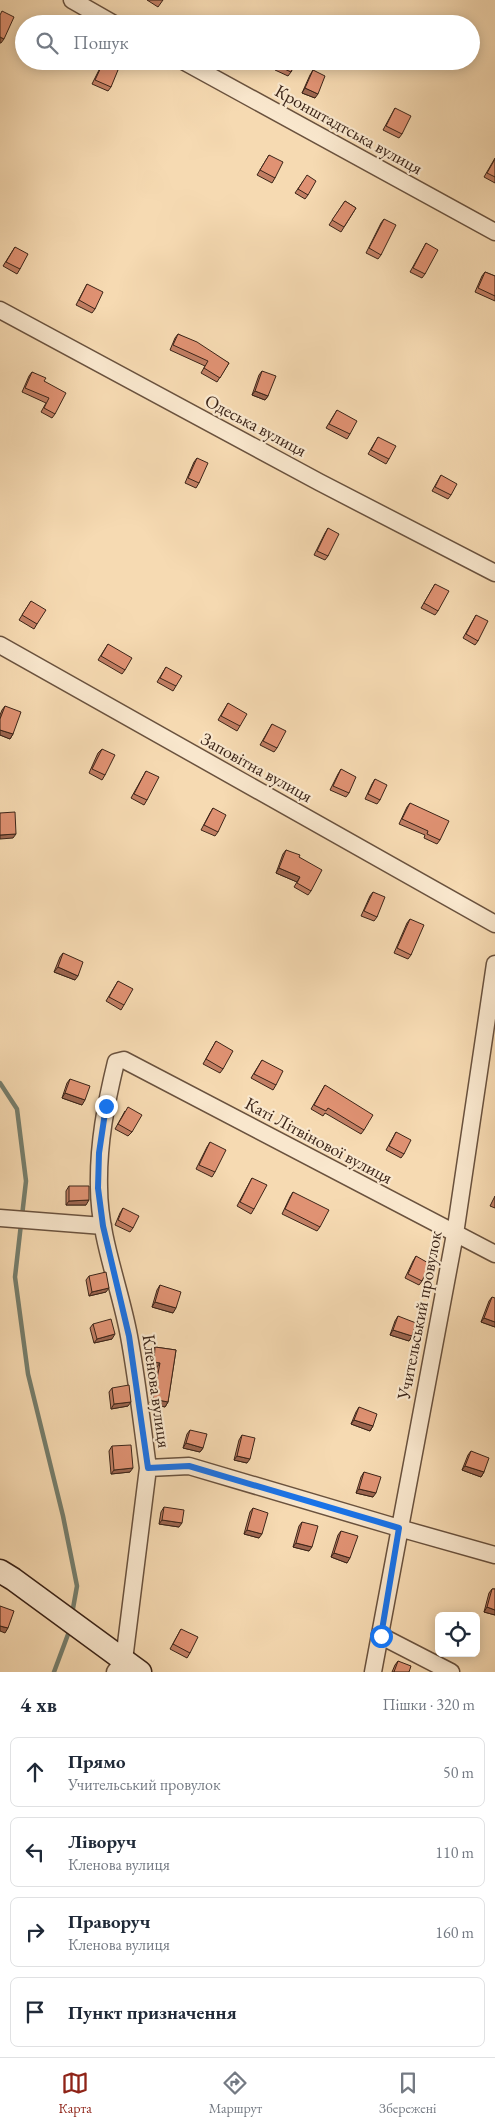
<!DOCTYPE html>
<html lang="uk">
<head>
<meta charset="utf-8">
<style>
	body { margin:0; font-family:"EB Garamond",serif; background:#f6f6f7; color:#1f2937 }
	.controls { position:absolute; right:15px; bottom:15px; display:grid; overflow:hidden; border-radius:8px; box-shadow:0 2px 12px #0003 }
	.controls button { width:45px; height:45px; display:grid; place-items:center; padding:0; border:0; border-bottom:1px solid #e0e1e3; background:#fff; color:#1f2937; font:25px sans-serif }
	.stop { position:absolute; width:15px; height:15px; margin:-11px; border:4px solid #1a73e8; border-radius:50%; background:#fff }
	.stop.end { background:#1a73e8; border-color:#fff; box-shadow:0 1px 5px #0008 }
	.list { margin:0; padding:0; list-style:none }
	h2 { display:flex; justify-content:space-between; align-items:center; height:65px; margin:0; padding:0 20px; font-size:21px }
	h2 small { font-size:16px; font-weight:400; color:#747a83 }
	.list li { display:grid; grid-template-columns:32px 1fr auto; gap:15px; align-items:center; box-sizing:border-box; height:70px; margin:0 10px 10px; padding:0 10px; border:1px solid #e0e1e3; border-radius:8px }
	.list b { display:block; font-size:19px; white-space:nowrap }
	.list p { margin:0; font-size:16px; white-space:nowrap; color:#747a83 }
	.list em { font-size:16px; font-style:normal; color:#747a83 }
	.icon { flex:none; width:28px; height:28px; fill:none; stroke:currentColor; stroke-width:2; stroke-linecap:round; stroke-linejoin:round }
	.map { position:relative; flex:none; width:495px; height:1672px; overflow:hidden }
	.search { position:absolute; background:#fff; box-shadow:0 2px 12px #0003; left:15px; right:15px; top:15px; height:55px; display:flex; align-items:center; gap:12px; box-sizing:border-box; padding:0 18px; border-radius:28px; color:#747a83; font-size:19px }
	.sheet { height:385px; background:#fff }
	nav { display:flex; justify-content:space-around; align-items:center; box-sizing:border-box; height:70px; border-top:1px solid #e0e1e3; background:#fff; font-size:14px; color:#747a83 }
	nav a { display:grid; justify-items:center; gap:2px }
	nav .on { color:#8f2418 }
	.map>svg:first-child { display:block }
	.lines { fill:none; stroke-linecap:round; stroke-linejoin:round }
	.stream { stroke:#767f6e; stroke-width:4.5 }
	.street-casing { stroke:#6a523e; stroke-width:19 }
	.secondary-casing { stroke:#3b2418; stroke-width:25 }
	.street { stroke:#f9e7cd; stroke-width:16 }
	.secondary { stroke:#f9e7cd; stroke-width:22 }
	.wall { fill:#c17e63; stroke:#3b2418 }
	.shaded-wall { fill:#9d6650; stroke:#3b2418 }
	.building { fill:#e09273; stroke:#3b2418 }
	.route { stroke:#1a73e8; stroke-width:6 }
	.labels { text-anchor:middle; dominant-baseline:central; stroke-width:4.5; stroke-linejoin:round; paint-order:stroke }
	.street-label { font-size:18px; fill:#3b2418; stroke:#f9e7cd }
</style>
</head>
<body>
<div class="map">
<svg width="495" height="1672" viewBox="0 0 495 1672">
	<rect width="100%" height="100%" fill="#f6dab2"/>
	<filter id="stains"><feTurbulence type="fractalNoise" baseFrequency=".004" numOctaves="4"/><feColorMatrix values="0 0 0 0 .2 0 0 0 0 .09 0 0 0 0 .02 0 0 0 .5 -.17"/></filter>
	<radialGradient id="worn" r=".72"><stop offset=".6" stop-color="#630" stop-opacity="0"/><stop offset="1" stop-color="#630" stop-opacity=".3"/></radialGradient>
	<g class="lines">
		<path class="stream" d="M0,1083L17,1109L26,1181L22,1216
			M21,1224L15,1277L28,1374L63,1516L77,1586L72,1614
			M54,1672L70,1629"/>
		<g class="street-casing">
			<path id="street" d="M72,0L114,24
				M183,61L495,232
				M0,310L319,482L495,573
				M0,645L495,924
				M0,1218L103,1226
				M495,1254L124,1060L116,1062C106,1103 98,1144 99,1187C99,1237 120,1287 129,1336C137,1379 142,1424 148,1468L189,1466L399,1528L495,1555
				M381,1636L451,1672
				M115,1672L124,1660L148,1468
				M373,1672L455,1234L495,964"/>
		</g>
		<g class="secondary-casing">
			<path id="secondary" d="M0,1571L13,1579L140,1672"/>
		</g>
		<use href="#street" class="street"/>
		<use href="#secondary" class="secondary"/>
	</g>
	<path class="wall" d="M147,0H163L158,7Z
		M279,61H296L291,72L288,76L275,70Z
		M103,63L111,87L108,91L92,84L100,68Z
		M313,70L315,98L302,93L310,75Z
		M395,108L402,134L399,138L383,130Z
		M269,155L275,178L272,183L257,175Z
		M495,158V183L484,177Z
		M304,180L308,195L305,199L295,193Z
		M345,201L356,208L341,232L329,225Z
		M384,219L381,255L378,259L366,253L381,223Z
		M426,243L425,274L422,278L410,272Z
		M15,247L20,269L17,274L3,266Z
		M485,272L495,276V301L475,292L482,276Z
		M87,284L95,309L92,313L76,305Z
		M178,334L229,363L217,382L201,373L205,366L170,350L175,338Z
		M262,371L268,396L265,400L252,395L259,375Z
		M32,372L44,381L55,414L52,418L41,412L46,403L22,392L29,376Z
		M337,410L350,434L347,439L326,428Z
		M378,437L389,459L386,464L368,454Z
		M197,458L199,483L196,488L185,483L194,462Z
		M441,475L451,495L448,499L432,491Z
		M328,528V556L325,560L314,555L325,533Z
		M435,584L438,611L435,615L421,608Z
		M31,601L37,624L34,629L19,620Z
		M476,615L478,641L475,645L463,638Z
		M108,644L125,670L122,674L98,660Z
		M166,667L176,686L173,691L157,682Z
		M228,703L240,726L237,731L218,720Z
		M5,706L13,734L10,739L0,735V715L2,710Z
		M272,724L277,748L274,752L260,745Z
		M102,749L105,775L102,780L89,773L98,753Z
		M341,769L349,793L346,797L330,790L338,774Z
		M146,771L147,800L144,805L131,798Z
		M375,779L380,800L377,804L365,799L372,784Z
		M410,803L440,840L437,844L424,838L425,835L399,824L407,807Z
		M213,808L218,832L215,836L201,830L210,813Z
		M286,850L299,857L311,891L308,895L294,887L297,882L276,873L283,854Z
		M373,892L377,917L374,921L361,916L370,896Z
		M410,919L411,955L408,959L394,953L407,923Z
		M63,953L75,980L54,972L60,957Z
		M118,981L124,1005L121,1010L106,1001Z
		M216,1041L223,1069L220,1073L203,1064Z
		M262,1060L276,1085L273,1090L251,1078Z
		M70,1079L82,1105L62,1098L67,1083Z
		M325,1085L364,1130L361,1134L325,1113L323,1116L311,1109Z
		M125,1111L132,1132L128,1136L115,1129Z
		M396,1132L404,1154L401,1158L386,1150Z
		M210,1142L215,1172L212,1177L196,1169L207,1147Z
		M252,1178L254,1209L251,1214L237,1206Z
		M69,1186L86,1205H66V1191Z
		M293,1192L320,1227L317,1231L282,1214L290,1197Z
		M495,1196V1208L490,1206Z
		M123,1208L133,1228L130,1232L115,1225L120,1213Z
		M416,1256L422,1281L419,1285L405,1278L413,1261Z
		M89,1276L106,1292L89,1296L86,1280Z
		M160,1285L173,1313L152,1307L157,1290Z
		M492,1297L495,1327L481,1322L489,1301Z
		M398,1316L412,1336L409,1341L390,1335L395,1321Z
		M93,1324L112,1339L94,1343L90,1328Z
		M155,1347L176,1350L168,1402L165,1407L150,1403L157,1367L151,1366L152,1351Z
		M112,1388L128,1406L111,1409L109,1392Z
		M359,1407L373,1426L370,1431L351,1424L356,1412Z
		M190,1430L203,1448L200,1452L183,1448L187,1434Z
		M242,1435L247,1463L234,1460L239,1440Z
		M112,1446L130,1472L111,1474L109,1451Z
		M471,1451L484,1472L481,1477L462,1470L468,1455Z
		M364,1472L373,1497L356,1493L361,1477Z
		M164,1507L179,1527L159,1524L161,1512Z
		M253,1508L259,1538L244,1534L250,1512Z
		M302,1522L309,1551L293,1547L299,1526Z
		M341,1531L347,1563L331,1557L338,1535Z
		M492,1589H495V1615L484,1612L489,1593Z
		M181,1629L190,1653L187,1658L170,1649Z
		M398,1661L409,1672H392L395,1665Z"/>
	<path class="shaded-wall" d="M0,37L4,39L1,43H0Z
		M305,88L318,94L315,98L302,93Z
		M255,391L268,396L265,400L252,395Z
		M0,730L13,734L10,739L0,735Z
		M16,834L13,838L0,839V835Z
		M279,868L300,877L297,882L276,873Z
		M58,967L78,976L75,980L54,972Z
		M65,1093L85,1100L82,1105L62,1098Z
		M89,1200L86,1205H66L69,1201Z
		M109,1288L106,1292L89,1296L92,1292Z
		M155,1302L176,1308L173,1313L152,1307Z
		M484,1318L495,1322V1327L481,1322Z
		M393,1330L412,1336L409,1341L390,1335Z
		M115,1334L112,1339L94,1343L97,1339Z
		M154,1362L160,1363L157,1367L151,1366Z
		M153,1399L168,1402L165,1407L150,1403Z
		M131,1402L128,1406L111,1409L114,1404Z
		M354,1420L373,1426L370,1431L351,1424Z
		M186,1443L203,1448L200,1452L183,1448Z
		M237,1456L250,1459L247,1463L234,1460Z
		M465,1466L484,1472L481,1477L462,1470Z
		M133,1468L130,1472L111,1474L114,1470Z
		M359,1489L376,1493L373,1497L356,1493Z
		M162,1520L182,1523L179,1527L159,1524Z
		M247,1530L262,1534L259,1538L244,1534Z
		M296,1543L312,1547L309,1551L293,1547Z
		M334,1553L350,1558L347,1563L331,1557Z
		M487,1607L495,1610V1615L484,1612Z
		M0,1626L8,1628L5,1633L0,1631Z"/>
	<path class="building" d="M2,11L14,17L4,39L0,37V15Z
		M227,20L233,24H225Z
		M280,61H296L291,72L278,66Z
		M103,63L118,70L111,87L95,80Z
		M313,70L325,76L318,94L305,88Z
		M395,108L411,116L402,134L386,126Z
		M269,155L283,162L275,178L260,170Z
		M495,159V177L487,173Z
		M307,175L316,181L308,195L298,189Z
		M345,201L356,208L344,227L332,220Z
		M384,219L396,225L381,255L369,248Z
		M426,243L438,250L425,274L413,268Z
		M15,247L28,254L20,269L6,262Z
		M485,272L495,276V296L478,288Z
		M87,284L103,292L95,309L79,300Z
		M178,334L197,342L229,363L220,378L204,368L208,361L173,345Z
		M262,371L276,376L268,396L255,391Z
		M32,372L46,378L44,381L66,393L55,414L44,408L49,398L25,388Z
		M337,410L357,421L350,434L329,424Z
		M378,437L396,446L389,459L371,450Z
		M197,458L208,463L199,483L188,478Z
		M441,475L457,484L451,495L435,487Z
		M328,528L339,534L328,556L317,551Z
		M435,584L449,591L438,611L424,603Z
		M31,601L46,610L37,624L22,615Z
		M476,615L488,621L478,641L466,634Z
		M108,644L132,658L125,670L101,656Z
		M166,667L182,676L176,686L160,678Z
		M228,703L247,714L240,726L221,716Z
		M5,706L21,712L13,734L0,730V719Z
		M272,724L286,731L277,748L263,741Z
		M102,749L115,755L105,775L92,769Z
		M341,769L356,777L349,793L333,786Z
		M146,771L159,777L147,800L134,794Z
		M375,779L387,785L380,800L368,794Z
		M410,803L449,821L440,840L427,834L428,831L402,819Z
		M213,808L226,815L218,832L204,825Z
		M15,812L16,834L0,835V813Z
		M286,850L300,855L299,857L322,870L311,891L297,883L300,877L279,868Z
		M373,892L385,897L377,917L364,911Z
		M410,919L424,925L411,955L397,948Z
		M63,953L83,962L78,976L58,967Z
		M118,981L133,989L124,1005L109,997Z
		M216,1041L233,1051L223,1069L206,1059Z
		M262,1060L283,1071L276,1085L254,1074Z
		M70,1079L90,1086L85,1100L65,1093Z
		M325,1085L373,1115L364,1130L328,1108L326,1111L314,1105Z
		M128,1107L142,1115L132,1132L118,1124Z
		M396,1132L411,1140L404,1154L389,1146Z
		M210,1142L226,1150L215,1172L199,1165Z
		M252,1178L267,1185L254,1209L240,1202Z
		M69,1186H89V1200L69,1201Z
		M293,1192L329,1210L320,1227L285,1209Z
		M123,1208L139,1216L133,1228L118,1220Z
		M416,1256L430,1264L422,1281L408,1274Z
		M106,1272L109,1288L92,1292L89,1276Z
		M160,1285L181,1292L176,1308L155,1302Z
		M492,1297L495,1298V1322L484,1318Z
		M398,1316L416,1323L412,1336L393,1330Z
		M111,1319L115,1334L97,1339L93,1324Z
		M155,1347L176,1350L168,1402L153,1399L160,1363L154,1362Z
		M129,1385L131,1402L114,1404L112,1388Z
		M359,1407L377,1414L373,1426L354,1420Z
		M190,1430L207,1434L203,1448L186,1443Z
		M242,1435L255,1438L250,1459L237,1456Z
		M131,1445L133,1468L114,1470L112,1446Z
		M471,1451L489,1458L484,1472L465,1466Z
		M364,1472L381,1477L376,1493L359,1489Z
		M164,1507L184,1510L182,1523L162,1520Z
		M253,1508L268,1513L262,1534L247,1530Z
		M302,1522L318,1526L312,1547L296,1543Z
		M341,1531L358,1536L350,1558L334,1553Z
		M492,1589H495V1610L487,1607Z
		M0,1606L14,1611L8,1628L0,1626Z
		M181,1629L198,1637L190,1653L173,1644Z
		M398,1661L411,1666L409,1672H394Z"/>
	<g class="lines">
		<path class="route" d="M106,1106L99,1153L98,1188L103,1226L129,1336L148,1468L189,1466L399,1528L381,1636"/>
	</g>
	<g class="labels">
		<g class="street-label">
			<text transform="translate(349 129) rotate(29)">Кронштадтська вулиця</text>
			<text transform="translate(256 425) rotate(28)">Одеська вулиця</text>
			<text transform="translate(257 767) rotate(29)">Заповітна вулиця</text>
			<text transform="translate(319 1140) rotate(28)">Каті Літвінової вулиця</text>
			<text transform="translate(419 1315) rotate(-79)">Учительський провулок</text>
			<text transform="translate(157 1391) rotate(82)">Кленова вулиця</text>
		</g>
	</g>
	<rect width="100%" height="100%" filter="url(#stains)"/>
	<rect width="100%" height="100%" fill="url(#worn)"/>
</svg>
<div class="controls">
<button><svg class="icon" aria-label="locate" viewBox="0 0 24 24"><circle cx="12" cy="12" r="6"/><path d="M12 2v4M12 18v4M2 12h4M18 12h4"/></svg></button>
</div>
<div class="stop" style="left:381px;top:1636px"></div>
<div class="stop end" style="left:106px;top:1106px"></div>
<div class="search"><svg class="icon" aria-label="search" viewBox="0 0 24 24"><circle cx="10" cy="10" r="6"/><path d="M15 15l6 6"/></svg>Пошук</div>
</div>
<section class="sheet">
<h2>4 хв<small>Пішки · 320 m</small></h2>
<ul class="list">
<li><svg class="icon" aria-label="ahead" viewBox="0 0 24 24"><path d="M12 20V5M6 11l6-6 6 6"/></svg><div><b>Прямо</b><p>Учительський провулок</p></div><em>50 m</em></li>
<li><svg class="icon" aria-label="left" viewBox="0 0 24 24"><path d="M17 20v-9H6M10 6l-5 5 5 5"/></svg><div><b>Ліворуч</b><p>Кленова вулиця</p></div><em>110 m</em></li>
<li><svg class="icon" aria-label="right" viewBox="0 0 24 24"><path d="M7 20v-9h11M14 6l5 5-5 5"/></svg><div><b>Праворуч</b><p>Кленова вулиця</p></div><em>160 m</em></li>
<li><svg class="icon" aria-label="arrive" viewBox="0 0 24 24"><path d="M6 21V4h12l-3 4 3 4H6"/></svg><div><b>Пункт призначення</b></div></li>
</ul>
</section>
<nav>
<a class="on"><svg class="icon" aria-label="map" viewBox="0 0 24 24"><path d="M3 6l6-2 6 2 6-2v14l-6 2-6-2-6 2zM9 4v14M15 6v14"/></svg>Карта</a>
<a><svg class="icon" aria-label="directions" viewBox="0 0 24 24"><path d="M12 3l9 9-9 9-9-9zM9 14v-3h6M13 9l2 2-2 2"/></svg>Маршрут</a>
<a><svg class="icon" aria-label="saved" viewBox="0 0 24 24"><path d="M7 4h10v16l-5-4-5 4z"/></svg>Збережені</a>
</nav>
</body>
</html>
